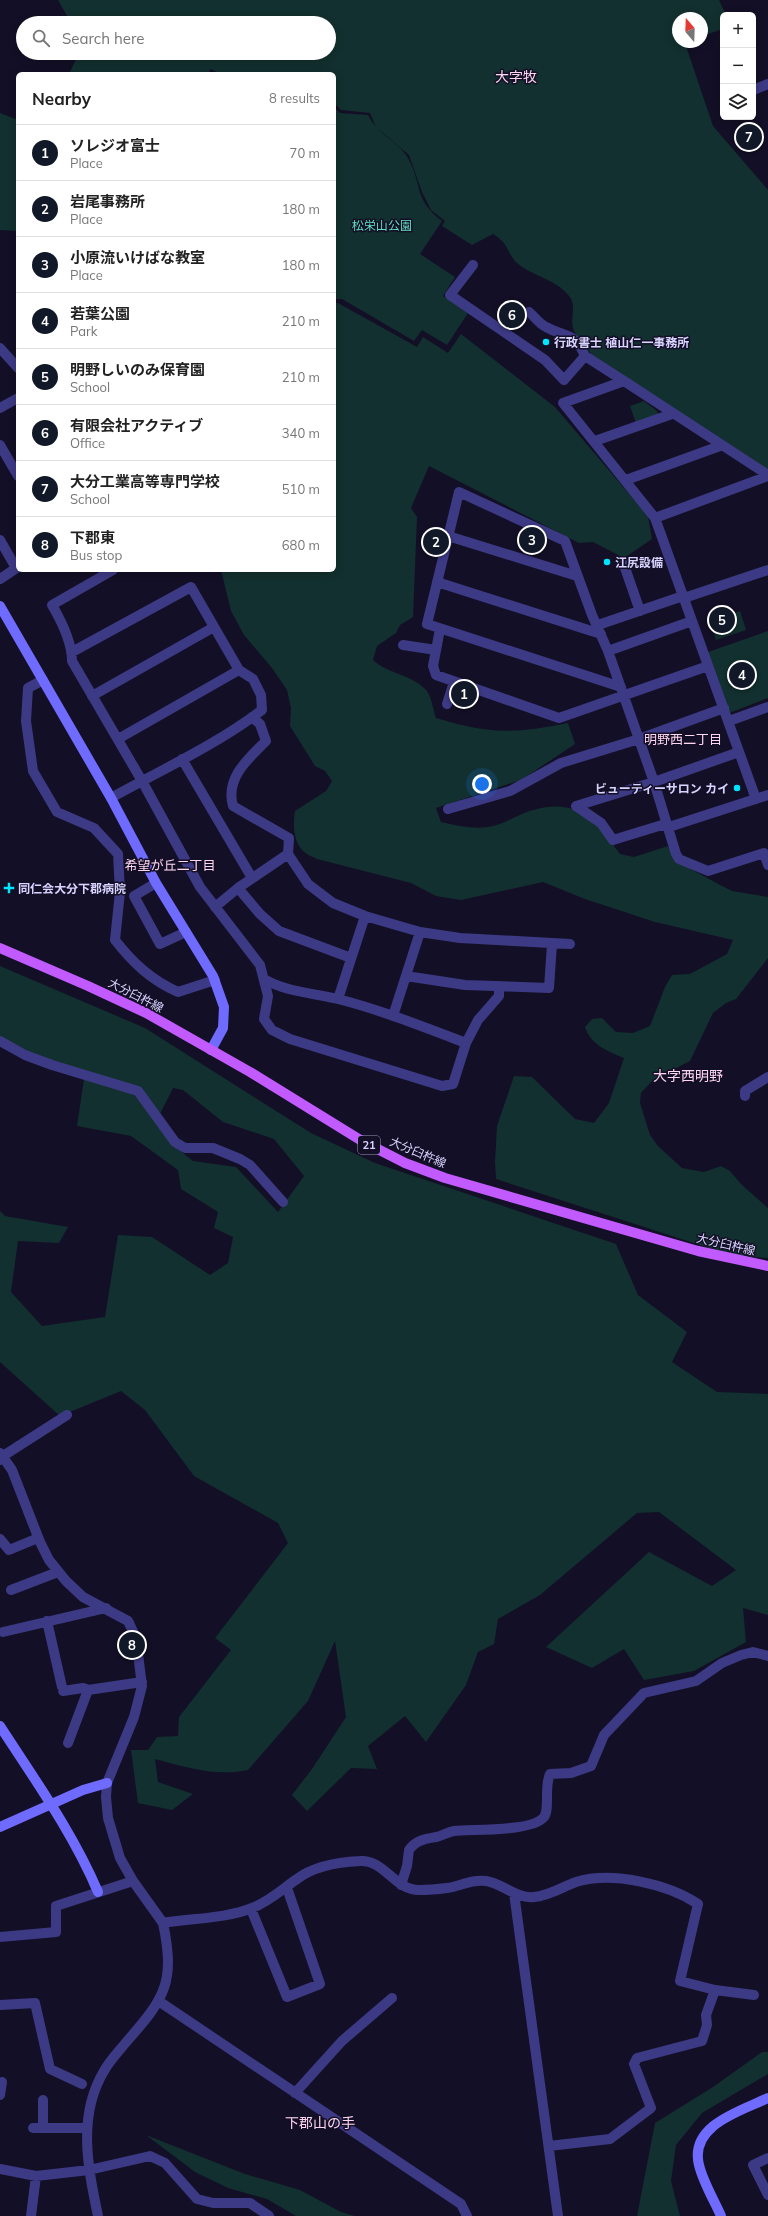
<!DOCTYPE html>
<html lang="en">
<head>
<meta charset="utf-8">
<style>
	body { margin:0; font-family:Mulish,"Noto Sans JP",sans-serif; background:#f2f2f2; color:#222 }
	.controls { position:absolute; right:12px; top:12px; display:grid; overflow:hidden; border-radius:6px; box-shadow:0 2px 10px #0003 }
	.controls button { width:36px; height:36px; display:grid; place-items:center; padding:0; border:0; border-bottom:1px solid #e0e0e0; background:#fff; color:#222; font:20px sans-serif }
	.compass { position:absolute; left:672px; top:12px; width:36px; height:36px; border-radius:50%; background:#fff; box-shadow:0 2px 10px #0003; rotate:341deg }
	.you { position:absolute; left:482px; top:784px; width:14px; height:14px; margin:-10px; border:3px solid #fff; border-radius:50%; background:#1a73e8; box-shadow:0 0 0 6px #1a73e833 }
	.badge { display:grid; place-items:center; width:26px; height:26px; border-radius:50%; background:#111827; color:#fff; font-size:13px; font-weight:700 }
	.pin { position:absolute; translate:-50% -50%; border:2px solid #fff; box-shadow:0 1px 4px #0006 }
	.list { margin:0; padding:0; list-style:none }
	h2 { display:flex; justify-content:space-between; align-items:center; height:52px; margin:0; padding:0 16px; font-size:17px }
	h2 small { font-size:13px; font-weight:400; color:#767676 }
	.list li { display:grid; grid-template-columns:26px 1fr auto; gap:12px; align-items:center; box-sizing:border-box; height:56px; padding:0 16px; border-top:1px solid #e0e0e0 }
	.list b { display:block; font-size:15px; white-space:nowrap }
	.list p { margin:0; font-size:13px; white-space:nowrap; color:#767676 }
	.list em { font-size:13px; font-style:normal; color:#767676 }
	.icon { flex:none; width:22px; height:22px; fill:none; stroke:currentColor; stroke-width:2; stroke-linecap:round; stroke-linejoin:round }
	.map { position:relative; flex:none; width:768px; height:2216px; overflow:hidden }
	.search { position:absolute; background:#fff; box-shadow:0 2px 10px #0003; left:16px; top:16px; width:320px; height:44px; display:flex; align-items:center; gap:10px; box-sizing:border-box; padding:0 14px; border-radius:22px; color:#767676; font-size:15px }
	.panel { position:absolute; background:#fff; box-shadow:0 2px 10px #0003; left:16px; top:72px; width:320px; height:500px; border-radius:6px }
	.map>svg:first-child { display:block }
	.green { fill:#12302f }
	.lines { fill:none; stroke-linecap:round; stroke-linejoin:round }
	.street { stroke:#3d3a85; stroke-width:10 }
	.secondary { stroke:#6f6bff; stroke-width:10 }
	.primary { stroke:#c25bff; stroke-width:10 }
	.poi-dot { fill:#00e5ff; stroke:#130f26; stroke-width:1.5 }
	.labels { text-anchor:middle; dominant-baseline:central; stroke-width:3; stroke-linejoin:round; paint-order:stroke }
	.shield { fill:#130f26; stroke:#9e99be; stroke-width:1 }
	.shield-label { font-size:11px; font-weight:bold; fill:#d9d4ff }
	.park-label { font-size:12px; fill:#5fe0c0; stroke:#130f26 }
	.poi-label { font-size:12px; font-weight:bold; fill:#d9d4ff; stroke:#130f26; text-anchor:start }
	.street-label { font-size:12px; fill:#d9d4ff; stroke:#130f26 }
	.neighbourhood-label { font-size:13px; fill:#ffd6f0; stroke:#130f26 }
	.quarter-label { font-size:14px; fill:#ffd6f0; stroke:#130f26 }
</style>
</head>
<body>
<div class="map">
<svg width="768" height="2216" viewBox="0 0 768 2216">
	<rect width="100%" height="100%" fill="#130f26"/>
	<path class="green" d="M58,0H719L726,15H723V29L702,36V18H678V42H687L685,43L713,126L768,190V470L592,356C587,346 576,338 573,328C570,318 577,305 569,296C557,279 526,274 515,261C505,249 510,245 493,234L472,245L442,226L445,221L431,210L422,192L409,155L376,127L370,113L341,110L334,103V74H220L211,69L207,74H69L79,53H329V23H71Z
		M334,107L340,113L368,115C378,135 399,142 408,158C423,185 413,199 442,221L420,254L455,277L443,296L468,313L447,345L422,330L414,341L342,299H334Z
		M0,113L18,120V231L0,230Z
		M334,303H338L417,347L423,337L448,353L461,334L555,407L648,516L652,539L624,558L593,542L579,543L429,466L411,508L417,517L413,617L400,625L396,633L377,646L373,660C388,674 414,675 427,691C432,698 433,710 436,718C489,734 514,734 568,723L575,744L521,780L436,808L441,822C458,826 477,830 493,826C506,823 517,815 530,811C577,796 595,820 620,854L634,857L668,846L671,853L678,862L722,886L732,891L768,897V958L736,999L726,1003L713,1013L690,1061L653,1080L641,1093L640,1103L650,1135L658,1146L682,1168L704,1172L721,1166L730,1171L741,1184L768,1208V1258L739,1256L706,1247L496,1179L495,1162L497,1126L514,1076L532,1077L575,1119L594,1123L609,1103L624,1058C607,1051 591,1045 585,1027L592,1019L602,1018L616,1032L633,1033L650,1026L665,987L672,975L690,974L727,954L733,940L655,922L585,899L543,882L461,900L436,896L411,883L317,859C313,857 306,854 303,851C293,841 293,823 295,811L326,791L332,781L325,771L315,766L290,726L291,708L287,690L272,668L244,635L231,611L221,570H334Z
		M644,401L657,411L659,416L636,423L630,406Z
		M740,611L746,630L716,640L710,622Z
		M768,631V698L732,712L728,711L708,652Z
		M0,966L145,1028L311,1133L375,1163L616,1244L638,1295L687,1332L672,1362L717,1392L768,1394V1615L743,1608L746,1642L694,1671L644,1680L624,1649L592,1668L546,1647L649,1552L712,1586L736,1570L659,1512L637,1513L540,1595L498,1619L494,1644L478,1652L466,1685L426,1742L405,1716L368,1746L377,1769L351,1768L307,1811L292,1795L312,1769L346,1717L335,1641L308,1701L248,1770C217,1777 185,1767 155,1759L158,1782L193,1794L172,1810L138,1803L131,1750H148L157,1737L178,1736L179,1717L231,1650L215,1638L288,1543L278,1523L194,1476L145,1410L121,1391L60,1416L0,1362V1211L5,1216L68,1227L59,1243L18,1241L11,1292L42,1326L105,1317L118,1235L152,1237L210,1275L228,1263L233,1237L214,1228L218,1212L181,1189L178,1170L131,1136L77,1126L84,1079L137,1095L174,1146L193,1161L236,1167L278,1212L304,1176L274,1139L223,1122L183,1090L173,1088L160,1114L138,1087L54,1064L0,1038Z
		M762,2052H768V2074L702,2113L676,2145L671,2181L680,2216H637L655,2123L713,2087Z
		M146,2135L245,2174L300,2190L341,2212L355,2216H296L267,2199L228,2188L195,2172Z"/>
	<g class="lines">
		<path class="street" d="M753,90L768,84
			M473,265L450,295L545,360L564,380L585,356L624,381
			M529,312C535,317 539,324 546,327C566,338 574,331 585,356
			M0,348L18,368
			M0,408L18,398
			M595,441L672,414
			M0,445L18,476
			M626,480L720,446
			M655,518L768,476
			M448,536L577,576
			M0,540L16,568
			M623,562L640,611
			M113,570L52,605C62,622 72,642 72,661L142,781L200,887L260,965L268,996L264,1019L272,1030L290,1039L442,1086L453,1084L466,1043L478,1020L499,996V987
			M0,579L18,567
			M437,582L601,634
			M598,625L680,597L684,598L768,570
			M440,629L433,666L436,675L559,718L708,666
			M403,645L436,650
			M608,651L692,621
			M72,652L191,587L239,670L253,679L261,695L262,710C216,745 161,770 111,798
			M43,680L28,688L26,721L33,771L57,812L94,828L118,854L120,892L115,940C133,963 151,980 178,992L215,980
			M621,687L427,624L459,492L565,541L592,615L608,651L654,782L676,854L679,859L708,871L764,853L768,865
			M92,696L214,627
			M447,704L454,682
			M729,721L768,707
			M118,739L239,670
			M739,752L654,782L576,806L601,823L613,840L662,825L669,827L768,795
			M182,759L252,878
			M756,799L655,518L563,403L624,381L768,475
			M448,809L510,791L561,763L639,739L724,708
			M288,854L308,884L333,903L365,916L420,932L460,938L570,944
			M156,883L134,896L160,944L186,932
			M238,888L260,914L279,931L351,958
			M215,907L238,888L288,854L289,838L233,806C225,778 248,759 266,741L260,724L252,717
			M406,976L465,985L549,988L552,944
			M264,979C286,992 313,993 338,999C381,1010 424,1027 466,1043
			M338,999L365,916
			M393,1016L420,932
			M0,1041L25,1055L52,1065L138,1091L175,1142L185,1148H213L240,1159L250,1165L283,1202
			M745,1096V1091L768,1077
			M0,1453L12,1470L40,1542L49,1560L66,1581L83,1597L128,1621L136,1638L142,1686L134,1717L107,1783L106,1797L108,1818L120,1858L133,1881L163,1923C192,1918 225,1919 252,1908C270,1901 282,1889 297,1879C314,1866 340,1862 360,1861C384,1859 395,1891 420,1890C429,1890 439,1889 447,1888C461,1886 471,1879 486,1881C502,1883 516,1899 534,1897C549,1896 562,1887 576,1882C612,1871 668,1884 698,1904L680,1981L715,1990L754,1995
			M0,1460L3,1456L67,1415
			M0,1539L9,1550L38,1538
			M11,1590L58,1572
			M47,1621L62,1687
			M3,1632L106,1608
			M63,1691L83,1688L88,1690
			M68,1743L88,1690L142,1682
			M401,1885L407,1866L409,1850C416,1840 425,1839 436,1837C442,1836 447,1832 454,1831C473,1829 532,1832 544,1817C550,1809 544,1786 550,1774L571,1773L591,1766L604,1735L644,1693L696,1681L722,1663L741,1655L753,1652L768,1656
			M514,1893L558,2216
			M251,1909L287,1997L320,1984L287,1888
			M0,1937L56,1932V1906L133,1881
			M160,2002L461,2204L467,2216
			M0,2005L35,2003L50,2069L82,2084
			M295,2093L342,2041L392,1998
			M0,2095L2,2082
			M43,2100V2128
			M33,2128H87
			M549,2146L610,2139L651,2108L634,2064L637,2058L702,2041L707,2025L706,2015L715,1990
			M768,2158L753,2165L768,2195
			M0,2169L36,2176L89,2170L150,2156L165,2163L197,2199L213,2203H250L269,2216
			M31,2216L36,2176
			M98,2216C88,2168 77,2116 104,2071C110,2060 120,2050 128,2040C166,1997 175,1981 163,1923"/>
		<path class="secondary" d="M0,606L111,798L156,883L213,976L224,1007L223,1028L211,1050
			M0,1726C35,1780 73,1833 98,1892
			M0,1827L83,1790L107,1783
			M721,2216C714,2200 703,2182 699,2165C689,2125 741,2111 768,2098"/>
		<path class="primary" d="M0,948L88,986L146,1013L250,1072L362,1141L405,1163L445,1178L698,1251L768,1266"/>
	</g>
	<g class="poi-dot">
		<circle cx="546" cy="342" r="4"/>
		<circle cx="607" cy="562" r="4"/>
		<circle cx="737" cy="788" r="4"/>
		<path d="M7 882h4v4h4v4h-4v4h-4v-4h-4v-4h4z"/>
	</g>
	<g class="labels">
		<rect class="shield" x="358" y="1136" width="22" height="18" rx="3"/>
		<g class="shield-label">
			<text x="369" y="1145">21</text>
		</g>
		<g class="park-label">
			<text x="382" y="225">松栄山公園</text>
		</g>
		<g class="poi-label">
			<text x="554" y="342">行政書士 植山仁一事務所</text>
			<text x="615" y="562">江尻設備</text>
			<text x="729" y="788" text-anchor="end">ビューティーサロン カイ</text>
			<text x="18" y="888">同仁会大分下郡病院</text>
		</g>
		<g class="street-label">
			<text transform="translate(136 995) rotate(27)">大分臼杵線</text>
			<text transform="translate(418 1152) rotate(23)">大分臼杵線</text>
			<text transform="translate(726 1244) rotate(13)">大分臼杵線</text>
		</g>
		<g class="neighbourhood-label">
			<text x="683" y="739">明野西二丁目</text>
			<text x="170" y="865">希望が丘二丁目</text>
		</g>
		<g class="quarter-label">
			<text x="516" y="77">大字牧</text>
			<text x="688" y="1076">大字西明野</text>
			<text x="320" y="2123">下郡山の手</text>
		</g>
	</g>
</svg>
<div class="controls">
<button>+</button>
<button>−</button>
<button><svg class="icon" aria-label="layers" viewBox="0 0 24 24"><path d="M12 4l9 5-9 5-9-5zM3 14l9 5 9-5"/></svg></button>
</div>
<svg class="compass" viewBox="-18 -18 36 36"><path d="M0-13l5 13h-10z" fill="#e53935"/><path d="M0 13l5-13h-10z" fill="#767676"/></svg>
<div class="you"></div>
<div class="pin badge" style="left:464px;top:694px">1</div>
<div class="pin badge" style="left:436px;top:542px">2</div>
<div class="pin badge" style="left:532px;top:540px">3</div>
<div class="pin badge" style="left:742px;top:675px">4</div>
<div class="pin badge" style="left:722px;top:620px">5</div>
<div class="pin badge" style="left:512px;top:315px">6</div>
<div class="pin badge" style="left:749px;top:137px">7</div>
<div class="pin badge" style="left:132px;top:1645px">8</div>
<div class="search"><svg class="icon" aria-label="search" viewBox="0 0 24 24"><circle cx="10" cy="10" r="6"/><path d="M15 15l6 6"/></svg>Search here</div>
<section class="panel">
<h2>Nearby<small>8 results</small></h2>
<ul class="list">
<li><span class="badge">1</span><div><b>ソレジオ富士</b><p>Place</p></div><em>70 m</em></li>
<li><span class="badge">2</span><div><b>岩尾事務所</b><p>Place</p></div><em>180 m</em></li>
<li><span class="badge">3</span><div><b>小原流いけばな教室</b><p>Place</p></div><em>180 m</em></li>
<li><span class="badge">4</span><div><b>若葉公園</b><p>Park</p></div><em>210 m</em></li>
<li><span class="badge">5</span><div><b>明野しいのみ保育園</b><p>School</p></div><em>210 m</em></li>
<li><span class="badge">6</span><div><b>有限会社アクティブ</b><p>Office</p></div><em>340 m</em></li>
<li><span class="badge">7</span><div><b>大分工業高等専門学校</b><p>School</p></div><em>510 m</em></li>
<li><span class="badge">8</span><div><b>下郡東</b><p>Bus stop</p></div><em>680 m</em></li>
</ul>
</section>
</div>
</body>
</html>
